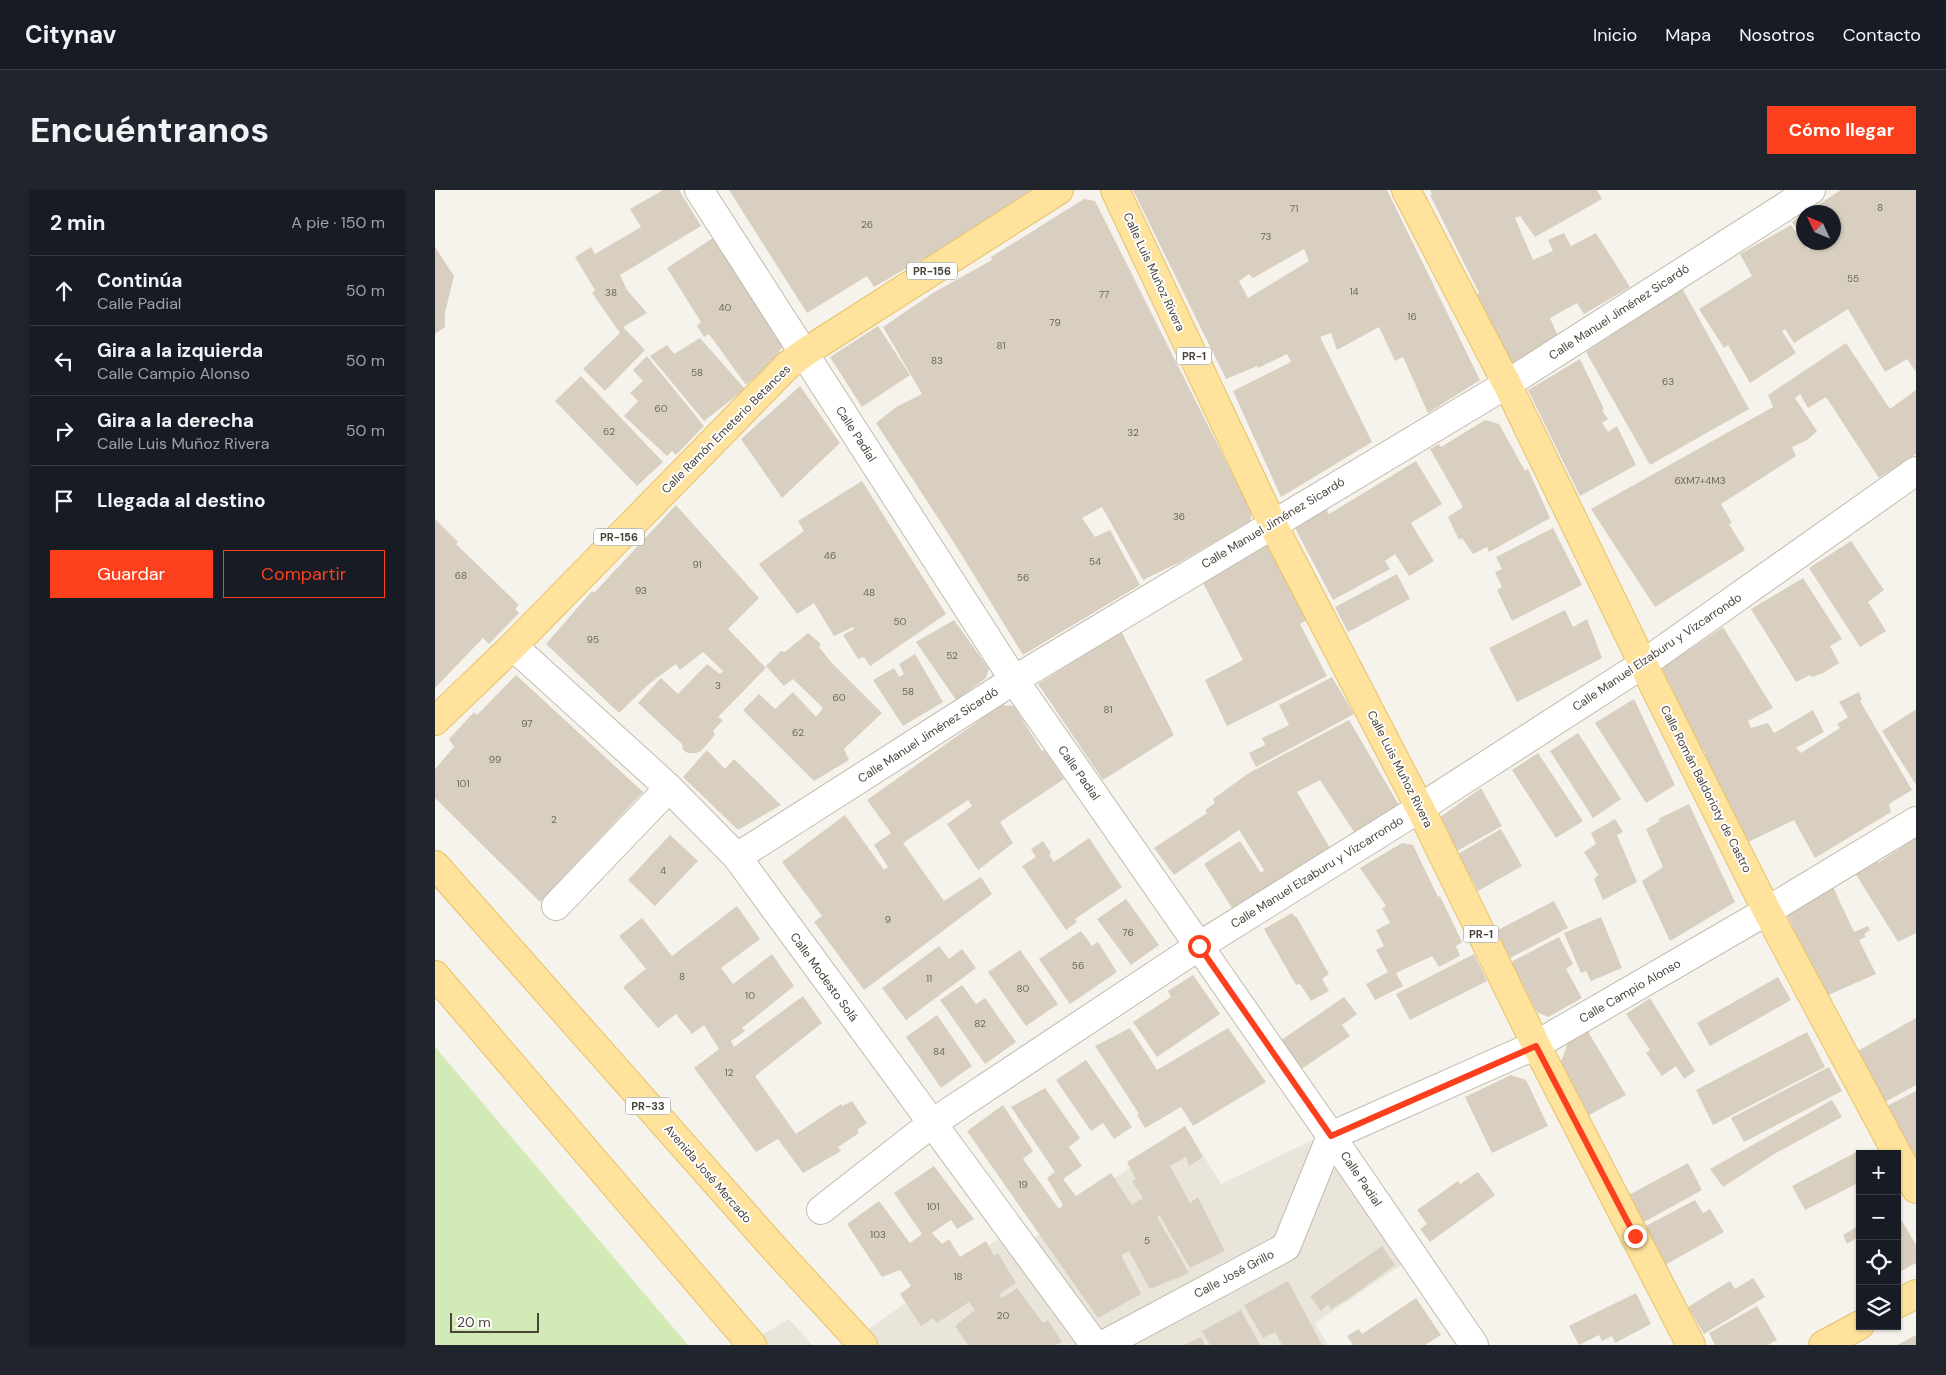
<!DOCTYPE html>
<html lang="es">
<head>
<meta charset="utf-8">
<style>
	body { margin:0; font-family:"DM Sans",sans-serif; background:#20242c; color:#f1f3f6 }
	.controls { position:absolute; right:15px; bottom:15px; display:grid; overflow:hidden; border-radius:0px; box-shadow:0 1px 4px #0004 }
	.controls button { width:45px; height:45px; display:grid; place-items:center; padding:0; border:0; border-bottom:1px solid #363941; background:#171b24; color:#f1f3f6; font:25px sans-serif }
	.compass { position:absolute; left:1361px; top:15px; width:45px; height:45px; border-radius:50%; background:#171b24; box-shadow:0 1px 4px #0004; rotate:314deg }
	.scale { position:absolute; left:15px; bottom:12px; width:89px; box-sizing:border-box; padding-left:5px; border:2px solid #4b4439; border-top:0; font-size:14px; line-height:18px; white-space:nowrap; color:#4b4439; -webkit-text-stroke:4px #fff; paint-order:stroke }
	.stop { position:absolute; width:15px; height:15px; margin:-11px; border:4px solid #fc3f1d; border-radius:50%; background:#fff }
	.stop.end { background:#fc3f1d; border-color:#fff; box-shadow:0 1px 5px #0008 }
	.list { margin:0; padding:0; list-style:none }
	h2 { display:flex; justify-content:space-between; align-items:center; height:65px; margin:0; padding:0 20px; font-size:21px }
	h2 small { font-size:16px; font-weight:400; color:#9ea1a6 }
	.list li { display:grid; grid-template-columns:32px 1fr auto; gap:15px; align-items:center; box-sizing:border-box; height:70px; padding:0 20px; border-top:1px solid #363941 }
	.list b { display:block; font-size:19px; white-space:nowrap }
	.list p { margin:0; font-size:16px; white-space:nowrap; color:#9ea1a6 }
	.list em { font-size:16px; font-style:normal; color:#9ea1a6 }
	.actions { display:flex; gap:10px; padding:15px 20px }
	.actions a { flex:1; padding:11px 0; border:1px solid #fc3f1d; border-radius:0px; text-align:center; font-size:18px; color:#fc3f1d }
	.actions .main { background:#fc3f1d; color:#fff }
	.icon { flex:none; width:28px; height:28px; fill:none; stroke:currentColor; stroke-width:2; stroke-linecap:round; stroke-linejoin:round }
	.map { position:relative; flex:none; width:1481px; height:1155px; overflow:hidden; border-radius:0px }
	header { display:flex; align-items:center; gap:30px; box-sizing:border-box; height:70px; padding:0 25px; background:#171b24; border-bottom:1px solid #363941 }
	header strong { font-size:24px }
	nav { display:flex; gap:28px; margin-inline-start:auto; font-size:18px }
	.intro { display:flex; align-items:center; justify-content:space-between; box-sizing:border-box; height:120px; padding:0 30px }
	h1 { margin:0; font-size:35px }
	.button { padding:12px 22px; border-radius:0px; background:#fc3f1d; color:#fff; font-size:18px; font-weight:700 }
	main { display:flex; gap:30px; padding:0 30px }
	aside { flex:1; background:#171b24; border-radius:0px; box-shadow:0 1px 4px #0004 }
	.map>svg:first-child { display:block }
	.residential { fill:#eae5da }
	.green { fill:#d2eab5 }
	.building { fill:#d8cfc1; fill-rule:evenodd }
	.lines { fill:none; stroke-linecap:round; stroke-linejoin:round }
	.minor-casing { stroke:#c2bbae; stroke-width:30 }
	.primary-casing { stroke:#e6c16a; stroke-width:30 }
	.minor { stroke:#fff; stroke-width:28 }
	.primary { stroke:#ffe39c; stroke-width:28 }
	.route { stroke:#fc3f1d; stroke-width:6 }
	.labels { text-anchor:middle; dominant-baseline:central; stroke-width:4; stroke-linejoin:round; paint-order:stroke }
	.number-label { font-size:10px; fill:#6e675b }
	.shield { fill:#fff; stroke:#817c74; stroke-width:1 }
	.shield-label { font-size:11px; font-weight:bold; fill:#4b4439 }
	.street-label { font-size:12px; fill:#4b4439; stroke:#fff }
</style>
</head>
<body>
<header>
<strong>Citynav</strong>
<nav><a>Inicio</a><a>Mapa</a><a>Nosotros</a><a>Contacto</a></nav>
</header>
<div class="intro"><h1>Encuéntranos</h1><a class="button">Cómo llegar</a></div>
<main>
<aside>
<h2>2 min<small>A pie · 150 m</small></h2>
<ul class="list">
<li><svg class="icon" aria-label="ahead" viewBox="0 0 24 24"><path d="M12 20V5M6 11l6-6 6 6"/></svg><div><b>Continúa</b><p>Calle Padial</p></div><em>50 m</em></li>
<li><svg class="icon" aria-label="left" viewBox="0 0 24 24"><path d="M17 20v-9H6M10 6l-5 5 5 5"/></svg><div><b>Gira a la izquierda</b><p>Calle Campio Alonso</p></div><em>50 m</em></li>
<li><svg class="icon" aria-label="right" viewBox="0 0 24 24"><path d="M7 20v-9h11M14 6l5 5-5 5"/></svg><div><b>Gira a la derecha</b><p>Calle Luis Muñoz Rivera</p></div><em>50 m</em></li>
<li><svg class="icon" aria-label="arrive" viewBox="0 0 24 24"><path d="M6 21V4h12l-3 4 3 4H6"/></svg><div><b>Llegada al destino</b></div></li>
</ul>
<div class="actions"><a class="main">Guardar</a><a>Compartir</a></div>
</aside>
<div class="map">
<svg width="1481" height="1155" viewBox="0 0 1481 1155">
	<rect width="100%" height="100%" fill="#f6f3ec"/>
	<path class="residential" d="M750,936L786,994L892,943L978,1067L880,1133L893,1155H410L576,1040L589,1056Z
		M354,1129L377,1155H310Z"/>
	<path class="green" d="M0,857L253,1155H0Z"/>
	<path class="building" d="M228,0H244L266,36L185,85L192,100L212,123L188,137L210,160L170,201L148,179L185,143L157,103L160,100L140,67L156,57L160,64L206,37L195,19Z
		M294,0H603L490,69L489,68L439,97L432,86L372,123Z
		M698,0H952L1045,190L993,223L968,167L960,171L944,137L902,160L896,143L885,147L937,252L846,307L798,201L856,172L852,164L823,178L822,176L791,189ZM869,59L874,71L813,108L804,91L814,84L818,88Z
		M995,0H1162L1167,9L1100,47L1085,26L1080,28L1098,70L1118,61L1113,50L1129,43L1136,56L1161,43L1195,97L1149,124L1142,113L1115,128L1123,146L1077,174L1042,105L1044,103L995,5L997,4Z
		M1406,0H1481V182L1472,169L1450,182L1413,119L1359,153L1350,139L1347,141L1361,163L1315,193L1293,155L1289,158L1264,119L1317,86L1305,64L1356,35L1373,60L1376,58L1372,52H1398V22H1372Z
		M649,9L660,11L817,323L815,331L745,372L708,390L667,317L647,328L660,347L675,340L705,395L588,465L518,351L441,233L461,217L487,204L448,137L498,103L557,70L556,67Z
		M1368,24V48L1357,32Z
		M278,48L348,157L344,161L347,164L311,195L274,144L269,147L262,136L266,132L232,78Z
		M0,57L19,86L10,123V137L0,144Z
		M1247,98L1314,219L1215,275L1151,162Z
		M443,136L475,185L427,217L395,167Z
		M265,148L310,199L269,231L215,166L232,155L239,164Z
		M1411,153L1455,219L1481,200V264L1444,288L1391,207L1373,218L1365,204L1360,208L1382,241L1372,250L1357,257L1361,266L1286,314L1297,333L1294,334L1310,360L1220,417L1156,319L1338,217L1333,205Z
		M212,166L269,236L241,265L237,261L232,266L189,226L203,211L195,203L208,191L198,180Z
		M1145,169L1169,219L1167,220L1173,229L1167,233L1173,242L1182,236L1201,275L1145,306L1093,200Z
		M146,186L228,272L202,296L120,211Z
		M365,196L405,253L347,308L306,249Z
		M1050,230L1064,234L1090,281L1093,279L1115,328L1054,362L1052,357L1038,364L1027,348L1024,350L1013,327L1028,317L995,259L1004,254L1006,257Z
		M981,271L1007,314L976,333L999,371L974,386L960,364L950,371L955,379L898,410L860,338L891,319L894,324Z
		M427,291L511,424L435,476L429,467L423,469L408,445L419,439L418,437L399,446L379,413L362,424L324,374L369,341L363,331Z
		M241,315L324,408L293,439L331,478L283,527L288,530L278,541L280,545L266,561L261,563H253L248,560L247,554L203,513L226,488L243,504L272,474L285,484L288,481L268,462L245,480L241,474L215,493L184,523L111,454L157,401L159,403Z
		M0,329L23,352L21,354L84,415L80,419L84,423L54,454L48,448L0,498Z
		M1118,338L1147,395L1077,431L1062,400L1067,397L1060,382L1067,379L1061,367Z
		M1416,351L1449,400L1433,412L1451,441L1425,457L1374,378Z
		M833,352L872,430L865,434L892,486L792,536L770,490L808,470L767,391Z
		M962,384L975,409L913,442L900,417Z
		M1368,388L1407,449L1395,456L1404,473L1388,483L1377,487L1375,485L1361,492L1316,419Z
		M1130,420L1138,437L1152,429L1167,468L1082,512L1054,458Z
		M519,430L554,479L551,488L521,510L481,452Z
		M1288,437L1338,518L1313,531L1316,538L1333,533L1339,543L1378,520L1389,542L1361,558L1366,563L1405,538L1402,534L1413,527L1404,512L1424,502L1427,509L1425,511L1477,600L1454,614L1456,622L1380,668L1359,630L1311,653L1268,565L1271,563L1265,557L1227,478Z
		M686,441L739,545L668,590L603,494Z
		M373,443L386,454L384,457L396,472L447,523L409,559L414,570L379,591L308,520L324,504L340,519L358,502L381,527L388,518L358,489L349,496L331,476L346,461L350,462Z
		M480,464L508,512L468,536L438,490L459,478L464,487L469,484L464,474Z
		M81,485L208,602L105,712L0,608V579L19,557L14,549L39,522L42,525Z
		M897,487L919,524L821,577L814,563L830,555L827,548L854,535L844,515Z
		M1199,509L1240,595L1211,613L1160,533Z
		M566,515L579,516L607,561L610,560L629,589L565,632L578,653L543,680L512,634L537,616L533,610L468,653L509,711L546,687L557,704L429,800L379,732L387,726L347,672L410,625L449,680L453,677L439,655L456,643L432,610Z
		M1480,520L1481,521V595L1447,541Z
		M914,530L964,615L921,645L885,590L862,602L896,660L799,721L769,674L805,651L826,683L829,680L804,640L739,685L719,658L772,623L770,620L780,613L778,609L814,583Z
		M1143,543L1186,609L1158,628L1115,561Z
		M272,560L290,579L299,569L346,615L303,640L248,587Z
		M1103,563L1148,631L1121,648L1077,580Z
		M1046,598L1067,636L1022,661L1004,628Z
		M1254,614L1300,712L1235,751L1207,691L1228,677L1211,639L1225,631L1223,629Z
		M1180,629L1188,642L1182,645L1202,692L1168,710L1159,689L1163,685L1149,662L1161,654L1156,643Z
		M1066,639L1087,676L1043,701L1023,664Z
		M1481,644V743L1463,752L1420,683L1442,671L1443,673L1470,655L1467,652Z
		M235,645L263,671L220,716L193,690Z
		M654,648L687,697L640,729L642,732L631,740L587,676L601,667L596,659L608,651L616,663L614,665L619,672Z
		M967,653L978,655L1003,707L1005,706L1027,752L1021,756L1025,766L1004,777L997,766L961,783L968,796L940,810L931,794L953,782L941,760L949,756L941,740L955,733L947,718L951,716L925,678Z
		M1398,697L1419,742L1433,736L1435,740L1429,744L1431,747L1424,750L1441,784L1391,806L1352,725Z
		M691,709L724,755L696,775L662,729Z
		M1119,711L1133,738L1075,768L1061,741Z
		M302,716L325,749L286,778L298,794L337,764L359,796L307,838L310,841L296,851L299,857L368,806L387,833L320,886L361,944L406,914L407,916L417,911L432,933L422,940L424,943L403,957L406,961L368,983L343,949L321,962L259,878L284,859L269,835L257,844L241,824L223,838L188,797L211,779L184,746L207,728L237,766Z
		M857,723L860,727L861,726L894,784L887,789L894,801L876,811L865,794L861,795L829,739Z
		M1166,727L1187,778L1156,791L1151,781L1146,783L1129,743Z
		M646,741L657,756L663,752L682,782L635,814L604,769Z
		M1124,747L1138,774L1131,779L1147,808L1113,827L1102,822L1076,772Z
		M504,756L514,769L527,759L541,778L471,830L447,798Z
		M585,760L623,814L591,836L553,782Z
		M1039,764L1052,791L975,830L961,804Z
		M758,785L785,824L722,867L698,832L736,807L733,801Z
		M1343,787L1356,810L1275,856L1262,833Z
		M527,795L541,814L550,808L581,852L550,874L505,810Z
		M909,807L922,824L907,835L915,846L865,880L845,851Z
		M1215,808L1260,881L1249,889L1241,876L1227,886L1211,863L1215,860L1191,824Z
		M502,825L537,876L506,898L471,847Z
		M1481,828V895L1450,912L1423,861Z
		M695,838L722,880L793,838L831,892L758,936L746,917L710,938L702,925L704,924L660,856Z
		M1152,840L1191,905L1154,925L1126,872L1134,850Z
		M1372,842L1390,877L1278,935L1261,900Z
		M651,870L697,937L679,949L668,933L656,941L621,890Z
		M1394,877L1407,901L1309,952L1296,928Z
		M1076,885L1091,890L1113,936L1057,963L1030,907Z
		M610,898L645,948L634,957L647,976L628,989L641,1006L676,983L697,1015L708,1008L697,991L701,989L692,972L750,936L768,967L754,976L751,967L735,976L755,1013L763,1007L790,1061L755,1078L725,1026L722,1027L754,1083L715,1099L694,1061L686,1065L706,1104L663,1128L532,941L568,915L598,961L588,969L624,1019L628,1015L612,988L620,982L576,917Z
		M1481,901V970L1450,917Z
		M1397,910L1407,927L1341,963L1288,997L1275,979Z
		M1425,960V992L1370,1020L1357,996Z
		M1253,973L1267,1000L1209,1032L1194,1005Z
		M499,976L539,1029L522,1039L516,1030L497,1043L507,1054L514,1049L525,1067L551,1051L559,1066L563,1063L581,1093L564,1104L567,1108L582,1098L608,1133L613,1130L627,1152L621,1155H533L520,1136L540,1120L534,1112L502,1133L498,1128L486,1136L465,1104L476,1096L465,1080L447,1087L412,1034L444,1011L475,1053L487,1044L459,1003Z
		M1043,982L1060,1005L995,1052L985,1039L992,1034L982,1020L1023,991L1025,994Z
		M1260,1010L1268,1023L1275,1019L1289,1042L1230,1075L1209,1037Z
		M1462,1022L1481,1055V1073L1462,1083Z
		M1425,1035V1046L1412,1054L1408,1045Z
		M947,1056L960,1075L913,1109L896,1119L893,1114L886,1121L875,1106Z
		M1318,1088L1330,1107L1269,1144L1253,1117L1295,1091L1300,1099Z
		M853,1091L887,1155H847L840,1142L828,1148L809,1115Z
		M1201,1103L1216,1134L1180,1153L1177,1146L1167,1151L1164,1145L1144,1155L1134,1136Z
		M981,1108L1006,1145L990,1155H918L912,1146L924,1139L927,1144Z
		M1322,1116L1342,1150L1333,1155H1280L1274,1143Z
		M806,1120L825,1155H775L767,1141Z
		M1481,1145V1155H1462Z
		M766,1147L770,1155H749Z"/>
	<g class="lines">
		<g class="minor-casing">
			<path id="minor" d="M264,0L579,490L896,946L1039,1155
				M78,456L234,598L302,667L660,1155
				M302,667L579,490L1072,194L1376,0
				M121,716L234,598
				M386,1020L496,934L764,756L985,618L1208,474L1481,281
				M668,1155L851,1057L896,946L1101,855L1332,721L1481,631"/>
		</g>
		<g class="primary-casing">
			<path id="primary" d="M680,0L837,333L985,618L1101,855L1256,1155
				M971,0L1072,194L1208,474L1332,721L1481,999
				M0,531L78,456L353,175L369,163L624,0
				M0,675L339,1058L428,1155
				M0,785L317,1155
				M1462,1114L1481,1104
				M1388,1155L1425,1135"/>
		</g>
		<use href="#minor" class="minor"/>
		<use href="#primary" class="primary"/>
	</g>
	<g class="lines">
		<path class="route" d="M764,756L896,946L1101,856L1200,1046"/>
	</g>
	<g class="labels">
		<g class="number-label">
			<text x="1445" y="17">8</text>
			<text x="859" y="18">71</text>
			<text x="432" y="34">26</text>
			<text x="831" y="46">73</text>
			<text x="1418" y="88">55</text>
			<text x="919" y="101">14</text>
			<text x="176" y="102">38</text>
			<text x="669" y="104">77</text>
			<text x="290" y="117">40</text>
			<text x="977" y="126">16</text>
			<text x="620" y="132">79</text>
			<text x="566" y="155">81</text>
			<text x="502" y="170">83</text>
			<text x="262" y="182">58</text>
			<text x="1233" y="191">63</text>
			<text x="226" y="218">60</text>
			<text x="174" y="241">62</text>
			<text x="698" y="242">32</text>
			<text x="1265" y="290">6XM7+4M3</text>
			<text x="744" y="326">36</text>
			<text x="395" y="365">46</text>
			<text x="660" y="371">54</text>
			<text x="262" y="374">91</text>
			<text x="26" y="385">68</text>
			<text x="588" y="387">56</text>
			<text x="206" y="400">93</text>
			<text x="434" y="402">48</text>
			<text x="465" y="431">50</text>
			<text x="158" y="449">95</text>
			<text x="517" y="465">52</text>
			<text x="283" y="495">3</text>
			<text x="473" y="501">58</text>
			<text x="404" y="507">60</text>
			<text x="673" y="519">81</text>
			<text x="92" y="533">97</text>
			<text x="363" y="542">62</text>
			<text x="60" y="569">99</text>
			<text x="28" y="593">101</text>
			<text x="119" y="629">2</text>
			<text x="228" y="680">4</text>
			<text x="453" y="729">9</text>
			<text x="693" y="742">76</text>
			<text x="643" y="775">56</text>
			<text x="247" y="786">8</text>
			<text x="494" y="788">11</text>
			<text x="588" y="798">80</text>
			<text x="315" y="805">10</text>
			<text x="545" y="833">82</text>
			<text x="504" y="861">84</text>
			<text x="294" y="882">12</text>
			<text x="588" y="994">19</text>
			<text x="498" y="1016">101</text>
			<text x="443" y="1044">103</text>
			<text x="712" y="1050">5</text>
			<text x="523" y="1086">18</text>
			<text x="568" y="1125">20</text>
		</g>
		<g class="shield">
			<rect x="472" y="72.5" width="50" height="17" rx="4"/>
			<rect x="741.5" y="157.5" width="35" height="17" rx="4"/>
			<rect x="159" y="338.5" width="50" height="17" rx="4"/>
			<rect x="1028.5" y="735.5" width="35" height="17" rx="4"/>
			<rect x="190.5" y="907.5" width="45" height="17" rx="4"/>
		</g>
		<g class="shield-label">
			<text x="497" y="81">PR-156</text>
			<text x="759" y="166">PR-1</text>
			<text x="184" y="347">PR-156</text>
			<text x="1046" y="744">PR-1</text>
			<text x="213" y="916">PR-33</text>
		</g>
		<g class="street-label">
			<text transform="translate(719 82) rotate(65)">Calle Luis Muñoz Rivera</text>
			<text transform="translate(1184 122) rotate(-33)">Calle Manuel Jiménez Sicardó</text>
			<text transform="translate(291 239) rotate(-45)">Calle Ramón Emeterio Betances</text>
			<text transform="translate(421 244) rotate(57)">Calle Padial</text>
			<text transform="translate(838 333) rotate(-31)">Calle Manuel Jiménez Sicardó</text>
			<text transform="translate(1222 462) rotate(-34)">Calle Manuel Elzaburu y Vizcarrondo</text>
			<text transform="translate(493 545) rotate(-33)">Calle Manuel Jiménez Sicardó</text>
			<text transform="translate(965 579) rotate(63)">Calle Luis Muñoz Rivera</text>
			<text transform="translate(644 583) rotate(55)">Calle Padial</text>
			<text transform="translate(1271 599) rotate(63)">Calle Román Baldorioty de Castro</text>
			<text transform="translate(882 682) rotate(-32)">Calle Manuel Elzaburu y Vizcarrondo</text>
			<text transform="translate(389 787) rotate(54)">Calle Modesto Solá</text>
			<text transform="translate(1195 801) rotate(-30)">Calle Campio Alonso</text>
			<text transform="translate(273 984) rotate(49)">Avenida José Mercado</text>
			<text transform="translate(926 989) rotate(56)">Calle Padial</text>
			<text transform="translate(799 1084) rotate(-28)">Calle José Grillo</text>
		</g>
	</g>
</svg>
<div class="controls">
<button>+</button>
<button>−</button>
<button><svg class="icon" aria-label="locate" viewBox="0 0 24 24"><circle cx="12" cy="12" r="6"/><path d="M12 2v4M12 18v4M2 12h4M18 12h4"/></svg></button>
<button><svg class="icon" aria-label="layers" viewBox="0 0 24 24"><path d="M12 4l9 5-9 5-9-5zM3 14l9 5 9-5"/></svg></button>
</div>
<svg class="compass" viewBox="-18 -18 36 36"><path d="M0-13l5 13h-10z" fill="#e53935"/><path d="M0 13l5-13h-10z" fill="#9ea1a6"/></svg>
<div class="scale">20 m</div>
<div class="stop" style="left:764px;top:756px"></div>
<div class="stop end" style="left:1200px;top:1046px"></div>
</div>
</main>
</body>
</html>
